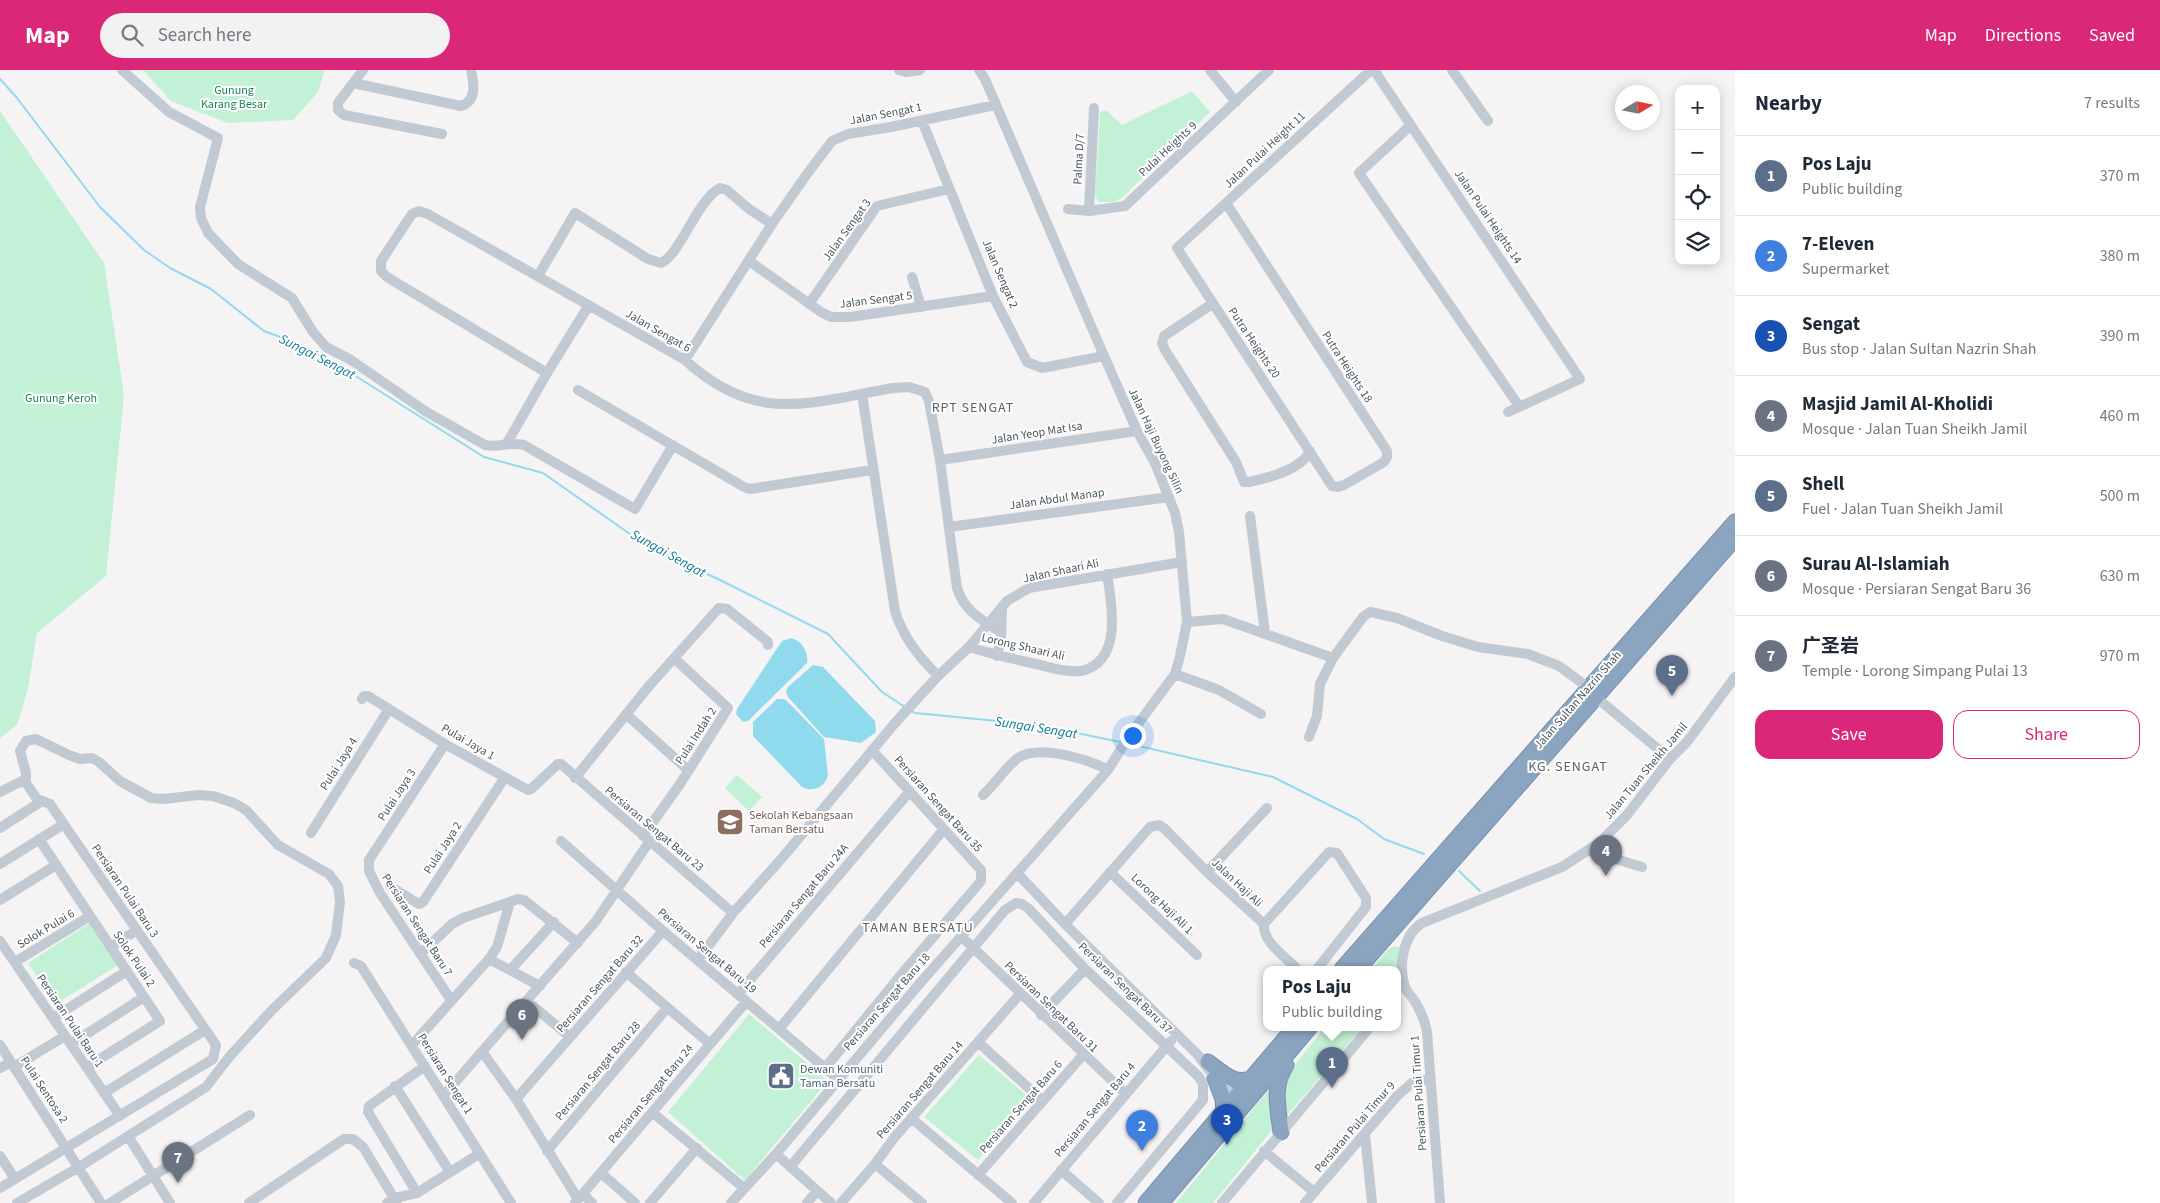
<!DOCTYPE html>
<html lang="en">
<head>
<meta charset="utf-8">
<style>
	body { margin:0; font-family:"Source Sans 3","Noto Sans SC",sans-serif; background:#f2f2f3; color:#1f2937 }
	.controls { position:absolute; right:15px; top:15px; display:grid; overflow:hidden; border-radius:10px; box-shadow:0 2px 12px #0003 }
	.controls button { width:45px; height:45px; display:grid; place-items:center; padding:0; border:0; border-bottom:1px solid #e0e1e3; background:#fff; color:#1f2937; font:25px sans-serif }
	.compass { position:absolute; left:1615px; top:15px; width:45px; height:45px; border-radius:50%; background:#fff; box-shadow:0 2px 12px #0003; rotate:80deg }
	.you { position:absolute; left:1132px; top:665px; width:18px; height:18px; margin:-12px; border:4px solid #fff; border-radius:50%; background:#1a73e8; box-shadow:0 0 0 8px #1a73e833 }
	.badge { display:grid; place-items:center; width:32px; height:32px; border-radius:50%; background:#db2777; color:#fff; font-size:16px; font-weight:700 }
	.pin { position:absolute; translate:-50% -41px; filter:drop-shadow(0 1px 2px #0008) }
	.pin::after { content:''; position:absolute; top:26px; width:18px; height:15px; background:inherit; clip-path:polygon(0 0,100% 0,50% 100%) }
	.popup { position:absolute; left:1263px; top:896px; width:138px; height:65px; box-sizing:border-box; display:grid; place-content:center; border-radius:10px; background:#fff; filter:drop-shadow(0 1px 4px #0005); font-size:16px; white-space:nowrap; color:#747a83 }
	.popup b { font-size:19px; color:#1f2937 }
	.popup::after { content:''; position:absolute; left:50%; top:100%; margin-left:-10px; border:10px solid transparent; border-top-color:#fff }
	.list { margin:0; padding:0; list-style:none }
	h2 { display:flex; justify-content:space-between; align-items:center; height:65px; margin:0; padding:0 20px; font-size:21px }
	h2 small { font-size:16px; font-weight:400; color:#747a83 }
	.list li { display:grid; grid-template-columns:32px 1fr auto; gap:15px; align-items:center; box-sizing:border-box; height:80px; padding:0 20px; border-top:1px solid #e0e1e3 }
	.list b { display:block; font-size:19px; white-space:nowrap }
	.list p { margin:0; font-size:16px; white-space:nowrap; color:#747a83 }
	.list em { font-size:16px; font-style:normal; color:#747a83 }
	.actions { display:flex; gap:10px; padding:15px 20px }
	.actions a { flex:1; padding:11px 0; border:1px solid #db2777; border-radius:15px; text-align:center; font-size:18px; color:#db2777 }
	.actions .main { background:#db2777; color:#fff }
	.icon { flex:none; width:28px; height:28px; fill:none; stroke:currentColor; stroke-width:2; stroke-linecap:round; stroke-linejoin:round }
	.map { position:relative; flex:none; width:1735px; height:1133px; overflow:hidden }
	header { display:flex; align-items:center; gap:30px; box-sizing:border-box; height:70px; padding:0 25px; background:#db2777; color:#fff }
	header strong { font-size:24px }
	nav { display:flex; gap:28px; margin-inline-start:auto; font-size:18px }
	.search { width:350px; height:45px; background:#f2f2f3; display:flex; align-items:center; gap:12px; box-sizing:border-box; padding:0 18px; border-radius:28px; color:#747a83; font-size:19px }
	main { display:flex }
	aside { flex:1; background:#fff }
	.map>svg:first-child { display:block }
	.green { fill:#c3f1d5 }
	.water { fill:#90daee }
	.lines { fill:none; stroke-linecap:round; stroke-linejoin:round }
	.stream { stroke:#90daee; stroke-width:2 }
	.highway-casing { stroke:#7690ad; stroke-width:17 }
	.minor { stroke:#c1cad2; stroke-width:10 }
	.highway { stroke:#8ba5c1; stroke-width:15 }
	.labels { text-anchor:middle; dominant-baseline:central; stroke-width:4; stroke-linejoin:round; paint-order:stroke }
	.park-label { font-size:12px; fill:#17864f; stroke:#fff }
	.street-label { font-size:12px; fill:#4a5661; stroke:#fff }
	.education-label { font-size:12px; fill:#785e54; stroke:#fff; text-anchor:start }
	.service-label { font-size:12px; fill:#4e5e75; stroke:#fff; text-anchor:start }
	.water-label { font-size:14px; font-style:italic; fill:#0c7c9b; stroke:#fff }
	.neighbourhood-label { font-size:14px; letter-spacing:1px; fill:#5f6368; stroke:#fff }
</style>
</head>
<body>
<header>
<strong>Map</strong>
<div class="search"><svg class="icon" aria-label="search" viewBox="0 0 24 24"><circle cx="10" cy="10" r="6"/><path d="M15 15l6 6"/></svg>Search here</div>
<nav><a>Map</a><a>Directions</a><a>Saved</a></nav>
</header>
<main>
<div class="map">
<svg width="1735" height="1133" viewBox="0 0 1735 1133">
	<rect width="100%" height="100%" fill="#f5f3f3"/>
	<path class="green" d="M143,0H325L318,22L293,50L228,53L171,31Z
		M1192,21L1210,42L1123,127L1114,132H1099L1095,126L1100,42L1106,40L1122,55Z
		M0,41L104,193L124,325L106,506L37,563L28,619L17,655L0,668Z
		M737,705L762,727L749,741L725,718Z
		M90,853L118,895L56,934L28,893Z
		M1396,876L1402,879L1399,915L1397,918V899H1372L1388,879Z
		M749,944L828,1011L745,1110L668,1042Z
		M1325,957H1363L1284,1049V1008Z
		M979,985L1031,1029L978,1090L924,1047Z
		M1272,1016L1276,1055L1213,1133H1176Z"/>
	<path class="water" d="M791,568C802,571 809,582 807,593L748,651L743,652L736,644L737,639L782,571Z
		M813,595L823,597L875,651L876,662L861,673L824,667L788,627L786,621L788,617Z
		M777,629H784L788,632L824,669L828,705C825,717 813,723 802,717L753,666V652Z"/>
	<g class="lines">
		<path class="stream" d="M0,9L17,28L100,137L144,180L170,198L211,219L264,261L297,273L335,293L484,387L543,403L647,476L720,510L828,564L882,622L905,637
			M911,641L915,643L1039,655L1120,672
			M1130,674L1273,707L1357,749L1384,769L1424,784
			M1459,801L1480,821"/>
		<g class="highway-casing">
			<path id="highway" d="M1342,899L1735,452
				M1358,899L1735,468
				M1208,992C1223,1003 1234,1016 1253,1008
				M1215,1008L1223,1029L1224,1042
				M1281,1062C1278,1038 1272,1016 1286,995
				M1146,1133L1295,957
				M1161,1133L1310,957"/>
		</g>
		<path class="minor" d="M122,0L169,42L218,68L200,137L201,148L208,163L238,194L292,228L313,262L326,277L351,290L425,341L485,375C499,378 510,371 524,375L635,439L673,375
			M363,0L338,33V40L344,45L442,64
			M899,0L906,2L920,0
			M1210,0L1236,32
			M1374,0L1580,309L1508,342
			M1452,0L1488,51
			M353,13L461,36C477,31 474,13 471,0
			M922,51L993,226L1027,292L1042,298L1104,286
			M1411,55L1359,103L1519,336
			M1226,133L1387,381V387L1384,392L1344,415L1338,417L1332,416L1177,178L1371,0
			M1068,139L1089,141L1125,136L1269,0
			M1089,141L1094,38
			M749,191L821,242L831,247H850L993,226
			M538,206L575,143L648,189L661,193C680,185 697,130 720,118L727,120L749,139L772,154
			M912,207L921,237
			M809,234L877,136L949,119
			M1212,234L1164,266L1162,273L1165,280L1236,392L1244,412H1249C1268,408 1301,400 1310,381
			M685,290L772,154L807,104L832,71L848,64L891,57L995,35
			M547,303L387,207L381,201V191L412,144L419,141L428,144L685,290C756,355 808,333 893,318L909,317L925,322L929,331L940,390L957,518C964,541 982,550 1001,562
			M578,320L744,417L750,419L872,400
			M862,324L895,541C903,567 919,587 938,606
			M507,373L547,303L589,235
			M940,390L1137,361
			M1250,446L1265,563
			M949,457L1169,427
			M1187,552L1223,549L1333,588L1320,614L1317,646L1309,667
			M969,577C991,584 1013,589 1036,594C1050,597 1066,603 1081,601C1123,592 1112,534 1107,504
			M997,586L1001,567L1002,538
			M1333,588L1363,547L1370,542L1375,543L1397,548L1442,566L1478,577L1528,584L1559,596L1589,618
			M1175,604L1219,620L1261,644
			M1597,628L1670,689
			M362,629L364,626H368L445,674L528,720L531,719L558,694H561L733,843
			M626,644L688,700
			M445,674L369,790V801L380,823L451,930
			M575,708L649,616L719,538L727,539L768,572V575
			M0,722L24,710L37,729L50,734L216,975L213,989L0,1118
			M983,725C995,714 1005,698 1018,688C1038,674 1088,689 1108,700
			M0,758L42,731
			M311,763L389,639
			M643,766L680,714L728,638L675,589
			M39,769L160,951L87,997
			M561,771L663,861L838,1009
			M1590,781L1642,797
			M0,794L64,754
			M1110,802L1197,885
			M1207,802L1267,738
			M1017,803L1065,854L1198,985L1215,1008L1236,1028
			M391,817L419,834L423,832L505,707
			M0,830L56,795
			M1065,854L1150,757L1159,755L1165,759L1207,802L1264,854L1329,782L1337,783L1366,828V837L1317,899
			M1264,854C1262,872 1286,887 1297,899
			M961,866L1125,1023
			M0,871L120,1046
			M111,877L137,860
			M420,884L452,854L463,848L510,832
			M489,889L540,916
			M698,890L733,843L783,787L895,653L938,606L969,577L1007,531L1029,518L1182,492
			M15,892L90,846
			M354,893L361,896L511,1133
			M510,900L554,852
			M626,902L710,974
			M738,924L910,721
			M527,931L570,967
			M1041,945L1085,899
			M53,948L127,901
			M779,959L944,759
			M978,972L1043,1031
			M71,974L144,927
			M0,975L101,1133
			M412,975L489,889L497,877L510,832L518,829L524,830L578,873
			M483,983L516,1029L578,1129
			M14,997L65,966
			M0,998L11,992
			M825,998L905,900L981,811V800L872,680
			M395,1016L450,1102
			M104,1023L205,960
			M444,1025L596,851L649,772
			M516,1029L663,861
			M653,1043L744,1118
			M911,1048L1012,1133
			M1365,1065L1372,1133
			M128,1066L170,1133
			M547,1081L667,938
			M1264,1081L1314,1122
			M776,1084L831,1133
			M0,1086L15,1109
			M875,1094L922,1133
			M790,1097L1005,840L1016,833L1022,834L1029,839L1085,899L1199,1007L1203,1014V1030L1117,1133
			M1061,1100L1099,1133
			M601,1103L635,1133
			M978,1105L1083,985
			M417,1123L368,1042L369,1036L425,996
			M583,1124L592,1133
			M17,1133L79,1097L206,1017L230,986L272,940L326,888L336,865L340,832L338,816L329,804L278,775L246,740L234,733L213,726L198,725L164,729L151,728L120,711L99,692L92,688L80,689L69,685L36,669L26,671L20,681L26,703V711
			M110,1133L250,1045
			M249,1133L344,1069H353L363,1077L397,1133
			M387,1133L395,1128L417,1123L479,1084
			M575,1133L746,932
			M650,1133L697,1078
			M731,1133L776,1084L921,912L1108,700L1129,666L1175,604L1180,586L1187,552L1179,462L1175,443L1155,393L1137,361L1104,286L985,9L979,0
			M807,1133L817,1121
			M841,1133L875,1094L894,1068L1020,924
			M1034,1133L1171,971
			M1222,1133L1370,957
			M1305,1133L1397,1026L1413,1012L1431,1009
			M1440,1133L1427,962C1425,950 1421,941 1414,930C1411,926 1407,922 1405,917C1398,896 1403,865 1422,853L1562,797L1599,773L1627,745L1670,689L1687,672L1735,607"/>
		<use href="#highway" class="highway"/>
	</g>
	<defs>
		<g id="school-square" transform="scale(1.4375)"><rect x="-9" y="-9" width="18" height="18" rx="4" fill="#8d6e63" stroke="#fff"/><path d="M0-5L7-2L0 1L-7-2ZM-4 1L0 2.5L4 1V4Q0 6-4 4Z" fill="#fff"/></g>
		<g id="civic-square" transform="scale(1.4375)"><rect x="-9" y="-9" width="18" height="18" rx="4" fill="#5c6f8a" stroke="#fff"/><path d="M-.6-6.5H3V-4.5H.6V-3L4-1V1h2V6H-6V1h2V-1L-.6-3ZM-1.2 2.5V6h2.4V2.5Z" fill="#fff"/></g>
	</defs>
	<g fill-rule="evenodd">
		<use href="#school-square" x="730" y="752"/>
		<use href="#civic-square" x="781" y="1006"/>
	</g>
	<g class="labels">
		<g class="park-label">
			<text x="234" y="20">Gunung<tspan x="234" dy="14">Karang Besar</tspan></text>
			<text x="61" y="328">Gunung Keroh</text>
		</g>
		<g class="street-label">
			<text transform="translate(886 44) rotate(-11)">Jalan Sengat 1</text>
			<text transform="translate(1168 79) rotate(-43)">Pulai Heights 9</text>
			<text transform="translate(1265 80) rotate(-43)">Jalan Pulai Height 11</text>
			<text transform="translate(1079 89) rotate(-87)">Palma D/7</text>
			<text transform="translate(1488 147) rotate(56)">Jalan Pulai Heights 14</text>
			<text transform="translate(847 160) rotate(-54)">Jalan Sengat 3</text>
			<text transform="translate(1000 204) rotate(67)">Jalan Sengat 2</text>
			<text transform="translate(876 230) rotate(-7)">Jalan Sengat 5</text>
			<text transform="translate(658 261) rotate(30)">Jalan Sengat 6</text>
			<text transform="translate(1254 273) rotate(56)">Putra Heights 20</text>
			<text transform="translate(1347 297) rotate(57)">Putra Heights 18</text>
			<text transform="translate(1037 363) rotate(-9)">Jalan Yeop Mat Isa</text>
			<text transform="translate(1156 371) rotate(65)">Jalan Haji Buyong Silin</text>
			<text transform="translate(1057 429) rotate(-8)">Jalan Abdul Manap</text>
			<text transform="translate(1061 501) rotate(-12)">Jalan Shaari Ali</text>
			<text transform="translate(1023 577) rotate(13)">Lorong Shaari Ali</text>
			<text transform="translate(1578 630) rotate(-49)">Jalan Sultan Nazrin Shah</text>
			<text transform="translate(696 666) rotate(-57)">Pulai Indah 2</text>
			<text transform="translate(468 672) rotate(30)">Pulai Jaya 1</text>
			<text transform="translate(339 694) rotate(-58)">Pulai Jaya 4</text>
			<text transform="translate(1646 701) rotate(-50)">Jalan Tuan Sheikh Jamil</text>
			<text transform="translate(397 725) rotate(-57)">Pulai Jaya 3</text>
			<text transform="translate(938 734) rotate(48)">Persiaran Sengat Baru 35</text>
			<text transform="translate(654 759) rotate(40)">Persiaran Sengat Baru 23</text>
			<text transform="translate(443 778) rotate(-57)">Pulai Jaya 2</text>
			<text transform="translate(1237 813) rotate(43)">Jalan Haji Ali</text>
			<text transform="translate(125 821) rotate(56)">Persiaran Pulai Baru 3</text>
			<text transform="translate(804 826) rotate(-50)">Persiaran Sengat Baru 24A</text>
			<text transform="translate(1162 834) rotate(44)">Lorong Haji Ali 1</text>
			<text transform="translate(417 855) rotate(57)">Persiaran Sengat Baru 7</text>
			<text transform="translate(46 859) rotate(-31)">Solok Pulai 6</text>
			<text transform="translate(707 881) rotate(40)">Persiaran Sengat Baru 19</text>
			<text transform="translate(134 889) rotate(56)">Solok Pulai 2</text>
			<text transform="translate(600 914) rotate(-49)">Persiaran Sengat Baru 32</text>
			<text transform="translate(1125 918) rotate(44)">Persiaran Sengat Baru 37</text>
			<text transform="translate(887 932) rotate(-49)">Persiaran Sengat Baru 18</text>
			<text transform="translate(1051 937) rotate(44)">Persiaran Sengat Baru 31</text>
			<text transform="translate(70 951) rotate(56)">Persiaran Pulai Baru 1</text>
			<text transform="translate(598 1001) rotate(-50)">Persiaran Sengat Baru 28</text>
			<text transform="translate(445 1004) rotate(58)">Persiaran Sengat 1</text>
			<text transform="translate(44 1020) rotate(57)">Pulai Sentosa 2</text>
			<text transform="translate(920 1020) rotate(-49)">Persiaran Sengat Baru 14</text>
			<text transform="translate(1419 1023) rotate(-94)">Persiaran Pulai Timur 1</text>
			<text transform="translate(651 1024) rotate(-50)">Persiaran Sengat Baru 24</text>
			<text transform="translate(1021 1037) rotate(-49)">Persiaran Sengat Baru 6</text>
			<text transform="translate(1095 1040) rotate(-50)">Persiaran Sengat Baru 4</text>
			<text transform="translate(1355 1057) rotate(-49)">Persiaran Pulai Timur 9</text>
		</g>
		<g class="education-label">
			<text x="749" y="745">Sekolah Kebangsaan<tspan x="749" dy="14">Taman Bersatu</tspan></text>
		</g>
		<g class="service-label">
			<text x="800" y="999">Dewan Komuniti<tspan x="800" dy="14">Taman Bersatu</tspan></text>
		</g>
		<g class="water-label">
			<text transform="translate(317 287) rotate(27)">Sungai Sengat</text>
			<text transform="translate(668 484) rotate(29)">Sungai Sengat</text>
			<text transform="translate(1036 658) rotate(9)">Sungai Sengat</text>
		</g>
		<g class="neighbourhood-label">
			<text x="973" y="338">RPT SENGAT</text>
			<text x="1568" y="697">KG. SENGAT</text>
			<text x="918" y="858">TAMAN BERSATU</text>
		</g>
	</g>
</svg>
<div class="controls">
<button>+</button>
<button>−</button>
<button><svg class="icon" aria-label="locate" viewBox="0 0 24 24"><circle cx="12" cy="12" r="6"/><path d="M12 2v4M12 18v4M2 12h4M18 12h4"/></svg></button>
<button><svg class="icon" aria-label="layers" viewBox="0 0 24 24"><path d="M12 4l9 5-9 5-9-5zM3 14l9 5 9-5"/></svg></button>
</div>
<svg class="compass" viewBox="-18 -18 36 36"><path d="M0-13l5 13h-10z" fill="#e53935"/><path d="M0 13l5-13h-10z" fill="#747a83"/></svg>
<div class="you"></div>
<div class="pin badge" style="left:1332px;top:1018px;background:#5c6f8a">1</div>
<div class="popup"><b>Pos Laju</b>Public building</div>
<div class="pin badge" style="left:1142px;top:1081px;background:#3f7fe0">2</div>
<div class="pin badge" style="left:1227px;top:1075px;background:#1a4fb4">3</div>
<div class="pin badge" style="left:1606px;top:806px;background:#6b7280">4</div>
<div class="pin badge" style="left:1672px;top:626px;background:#5c6f8a">5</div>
<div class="pin badge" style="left:522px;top:970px;background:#6b7280">6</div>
<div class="pin badge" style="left:178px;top:1113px;background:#6b7280">7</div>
</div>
<aside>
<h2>Nearby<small>7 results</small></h2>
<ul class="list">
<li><span class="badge" style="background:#5c6f8a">1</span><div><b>Pos Laju</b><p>Public building</p></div><em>370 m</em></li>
<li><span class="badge" style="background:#3f7fe0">2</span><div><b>7-Eleven</b><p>Supermarket</p></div><em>380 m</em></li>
<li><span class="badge" style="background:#1a4fb4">3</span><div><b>Sengat</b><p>Bus stop · Jalan Sultan Nazrin Shah</p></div><em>390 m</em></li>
<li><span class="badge" style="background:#6b7280">4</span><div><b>Masjid Jamil Al-Kholidi</b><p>Mosque · Jalan Tuan Sheikh Jamil</p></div><em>460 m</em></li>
<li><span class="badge" style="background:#5c6f8a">5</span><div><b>Shell</b><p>Fuel · Jalan Tuan Sheikh Jamil</p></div><em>500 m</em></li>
<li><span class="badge" style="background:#6b7280">6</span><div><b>Surau Al-Islamiah</b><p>Mosque · Persiaran Sengat Baru 36</p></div><em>630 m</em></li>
<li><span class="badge" style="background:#6b7280">7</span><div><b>广圣岩</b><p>Temple · Lorong Simpang Pulai 13</p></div><em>970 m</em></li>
</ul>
<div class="actions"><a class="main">Save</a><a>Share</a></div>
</aside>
</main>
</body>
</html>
